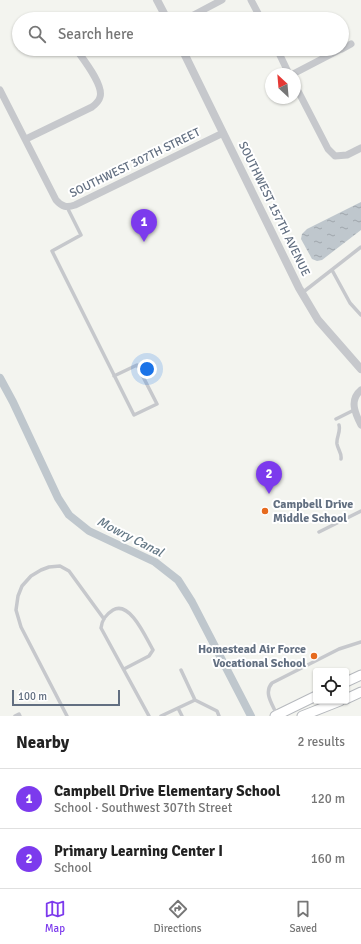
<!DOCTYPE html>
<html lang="en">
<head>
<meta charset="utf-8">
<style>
	body { margin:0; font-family:Signika,sans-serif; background:#f6f6f6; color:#222 }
	.controls { position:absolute; right:12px; bottom:12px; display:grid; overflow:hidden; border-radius:4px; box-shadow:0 1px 3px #0004 }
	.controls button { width:36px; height:36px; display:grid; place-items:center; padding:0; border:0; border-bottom:1px solid #e0e0e0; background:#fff; color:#222; font:20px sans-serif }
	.compass { position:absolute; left:265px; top:68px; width:36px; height:36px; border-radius:50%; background:#fff; box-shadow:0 1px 3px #0004; rotate:334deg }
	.scale { position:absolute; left:12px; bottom:10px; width:108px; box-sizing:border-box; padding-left:4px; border:2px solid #626f81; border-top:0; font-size:11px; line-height:14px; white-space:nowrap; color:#626f81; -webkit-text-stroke:3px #fff; paint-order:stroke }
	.you { position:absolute; left:147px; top:369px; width:14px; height:14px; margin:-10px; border:3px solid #fff; border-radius:50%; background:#1a73e8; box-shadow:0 0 0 6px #1a73e833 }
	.badge { display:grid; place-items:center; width:26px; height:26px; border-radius:50%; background:#7c3aed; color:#fff; font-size:13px; font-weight:700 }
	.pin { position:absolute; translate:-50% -33px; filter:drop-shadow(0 1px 2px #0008) }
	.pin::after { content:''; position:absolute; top:21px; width:14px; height:12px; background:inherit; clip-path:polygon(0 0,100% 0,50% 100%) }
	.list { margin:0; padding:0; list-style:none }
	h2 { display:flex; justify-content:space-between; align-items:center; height:52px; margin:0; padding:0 16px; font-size:17px }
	h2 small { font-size:13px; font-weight:400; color:#767676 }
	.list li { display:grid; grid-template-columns:26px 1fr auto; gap:12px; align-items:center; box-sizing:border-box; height:60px; padding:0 16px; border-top:1px solid #e0e0e0 }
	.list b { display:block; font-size:15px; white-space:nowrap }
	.list p { margin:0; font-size:13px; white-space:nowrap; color:#767676 }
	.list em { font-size:13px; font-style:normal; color:#767676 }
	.icon { flex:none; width:22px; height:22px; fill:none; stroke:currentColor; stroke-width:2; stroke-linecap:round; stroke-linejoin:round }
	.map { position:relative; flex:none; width:361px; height:716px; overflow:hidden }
	.search { position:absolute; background:#fff; box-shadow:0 1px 3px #0004; left:12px; right:12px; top:12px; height:44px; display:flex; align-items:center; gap:10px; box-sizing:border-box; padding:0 14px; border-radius:22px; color:#767676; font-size:15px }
	.sheet { height:172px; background:#fff }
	nav { display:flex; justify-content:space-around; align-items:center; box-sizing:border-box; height:56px; border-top:1px solid #e0e0e0; background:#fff; font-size:11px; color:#767676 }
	nav a { display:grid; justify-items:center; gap:2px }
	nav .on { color:#7c3aed }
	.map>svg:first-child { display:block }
	.water { fill:url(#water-ripples) }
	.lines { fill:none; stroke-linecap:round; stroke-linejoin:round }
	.canal { stroke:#bfc7cd; stroke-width:8 }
	.secondary-casing { stroke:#b6b9be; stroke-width:11 }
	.service { stroke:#c6c8cc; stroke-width:3.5 }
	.minor { stroke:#c6c8cc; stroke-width:7 }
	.tertiary { stroke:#c6c8cc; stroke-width:8 }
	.secondary { stroke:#fff; stroke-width:9 }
	.poi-dot { fill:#e66a1e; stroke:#fff; stroke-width:1.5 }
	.labels { text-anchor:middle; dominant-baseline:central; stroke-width:4; stroke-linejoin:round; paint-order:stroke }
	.street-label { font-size:12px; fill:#626f81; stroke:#fff }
	.poi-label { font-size:12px; font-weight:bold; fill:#626f81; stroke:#fff; text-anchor:start }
	.water-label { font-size:13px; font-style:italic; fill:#637785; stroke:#fff }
</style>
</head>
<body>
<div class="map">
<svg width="361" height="716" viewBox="0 0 361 716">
	<defs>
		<pattern id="water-ripples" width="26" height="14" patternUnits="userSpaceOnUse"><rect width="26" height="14" fill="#bfc7cd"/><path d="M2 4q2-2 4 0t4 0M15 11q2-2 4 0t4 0" fill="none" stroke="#9fa6ac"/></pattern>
	</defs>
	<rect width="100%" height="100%" fill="#f3f4ef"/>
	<path class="water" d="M361,202V230L322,260L317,261L312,259L301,239L302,234L307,229Z"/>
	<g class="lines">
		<path class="canal" d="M0,378L13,402L58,498L69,515L89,531L155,562L178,580L192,602L251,716"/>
		<g class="secondary-casing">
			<path id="secondary" d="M346,682L361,675
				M346,699L361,692
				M275,716L316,696
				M302,716L340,701"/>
		</g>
		<path class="service" d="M67,207L81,235L52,251L134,415L157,404L137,365L114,376
			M332,270L350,303L361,315
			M302,293L361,247
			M336,419L354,410
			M339,425C341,432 336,437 337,444C338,450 342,453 341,459
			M319,532L361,511
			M124,669L149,656L153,650C146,638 130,600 113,610C105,615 102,620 101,628L149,716
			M181,670L195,700L217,711L219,716
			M178,708L182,716
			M277,715C273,705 263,693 272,683L339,649L361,642
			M15,716L19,714L20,716
			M67,716L21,627L16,610L18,596L22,586L31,576L41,570L49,567L60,566L69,571L104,619
			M161,716L195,700"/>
		<path class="minor" d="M251,0L261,19
			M186,19L222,0
			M277,49L289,74
			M342,49L351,44
			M293,74L341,49
			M295,85L328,149L335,156L347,155L361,148
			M0,90L56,200C62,207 67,208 75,205L223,133
			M26,139L92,107C96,104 99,101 100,97C104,85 83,59 76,49
			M361,390C349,400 355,413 361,425"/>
		<path class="tertiary" d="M157,0L167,19
			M182,49L299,288L318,320L361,369"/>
		<use href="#secondary" class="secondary"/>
	</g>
	<g class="poi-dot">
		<circle cx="265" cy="511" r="4"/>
		<circle cx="314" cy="656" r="4"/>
	</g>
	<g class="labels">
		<g class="street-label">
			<text transform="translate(135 163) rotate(-26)">SOUTHWEST 307TH STREET</text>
			<text transform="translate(274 209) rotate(64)">SOUTHWEST 157TH AVENUE</text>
		</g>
		<g class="poi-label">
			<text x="273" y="504">Campbell Drive<tspan x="273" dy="14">Middle School</tspan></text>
			<text x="306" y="649" text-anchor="end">Homestead Air Force<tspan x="306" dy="14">Vocational School</tspan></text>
		</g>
		<g class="water-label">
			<text transform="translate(130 537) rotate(27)">Mowry Canal</text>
		</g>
	</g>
</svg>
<div class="controls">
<button><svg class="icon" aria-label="locate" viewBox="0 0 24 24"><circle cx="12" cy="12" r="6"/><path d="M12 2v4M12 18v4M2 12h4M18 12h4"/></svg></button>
</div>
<svg class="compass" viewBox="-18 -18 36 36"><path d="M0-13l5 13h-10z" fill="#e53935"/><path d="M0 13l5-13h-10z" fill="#767676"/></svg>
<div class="scale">100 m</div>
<div class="you"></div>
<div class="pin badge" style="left:144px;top:242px">1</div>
<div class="pin badge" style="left:269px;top:494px">2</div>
<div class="search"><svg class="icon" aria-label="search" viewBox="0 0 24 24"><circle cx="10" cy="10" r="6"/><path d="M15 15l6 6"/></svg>Search here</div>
</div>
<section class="sheet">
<h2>Nearby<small>2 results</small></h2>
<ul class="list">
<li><span class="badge">1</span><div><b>Campbell Drive Elementary School</b><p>School · Southwest 307th Street</p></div><em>120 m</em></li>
<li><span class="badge">2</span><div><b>Primary Learning Center I</b><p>School</p></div><em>160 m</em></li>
</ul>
</section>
<nav>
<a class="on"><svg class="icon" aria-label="map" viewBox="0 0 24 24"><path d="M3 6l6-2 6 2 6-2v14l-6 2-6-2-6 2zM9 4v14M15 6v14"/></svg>Map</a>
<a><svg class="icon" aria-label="directions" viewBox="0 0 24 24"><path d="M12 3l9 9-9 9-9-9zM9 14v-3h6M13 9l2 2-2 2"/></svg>Directions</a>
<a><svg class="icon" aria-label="saved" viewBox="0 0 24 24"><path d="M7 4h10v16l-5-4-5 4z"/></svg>Saved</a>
</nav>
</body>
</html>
